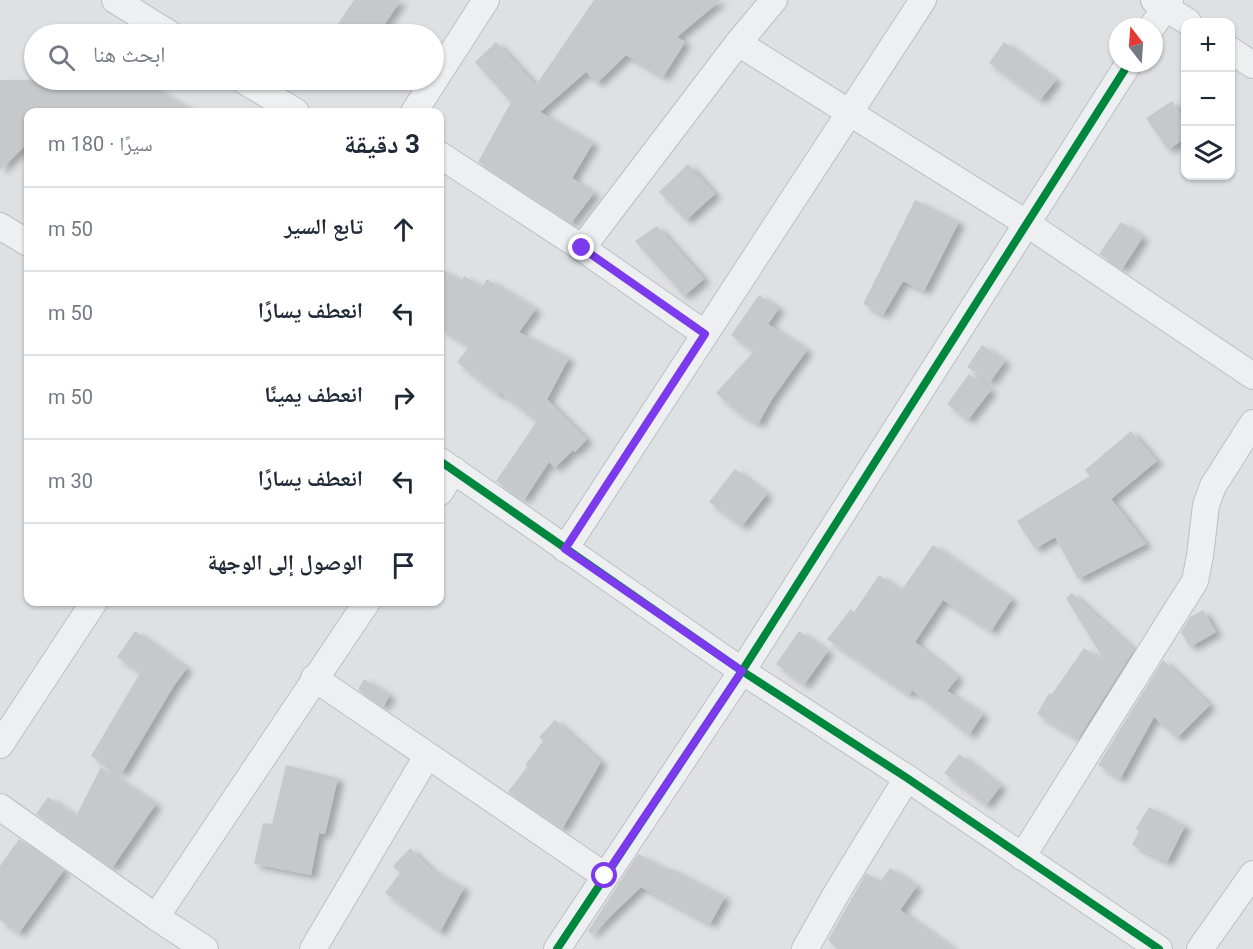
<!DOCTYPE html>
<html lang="ar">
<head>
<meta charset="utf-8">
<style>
	body { margin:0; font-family:Roboto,"Noto Naskh Arabic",sans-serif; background:#f6f6f7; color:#1f2937; direction:rtl }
	.controls { position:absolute; right:18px; top:18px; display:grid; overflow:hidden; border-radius:12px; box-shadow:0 2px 4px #0004 }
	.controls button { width:54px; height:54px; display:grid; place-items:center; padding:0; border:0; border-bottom:2px solid #e0e1e3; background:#fff; color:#1f2937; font:30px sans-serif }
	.compass { position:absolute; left:1109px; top:18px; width:54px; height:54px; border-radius:50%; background:#fff; box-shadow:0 2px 4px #0004; rotate:343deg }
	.stop { position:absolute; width:18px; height:18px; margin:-14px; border:4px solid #7c3aed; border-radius:50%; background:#fff }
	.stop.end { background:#7c3aed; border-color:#fff; box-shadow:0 2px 6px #0008 }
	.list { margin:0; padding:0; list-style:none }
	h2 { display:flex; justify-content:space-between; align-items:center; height:78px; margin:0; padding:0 24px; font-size:26px }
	h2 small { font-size:20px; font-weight:400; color:#747a83 }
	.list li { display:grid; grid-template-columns:39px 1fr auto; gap:18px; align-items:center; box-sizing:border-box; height:84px; padding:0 24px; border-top:2px solid #e0e1e3 }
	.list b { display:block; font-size:22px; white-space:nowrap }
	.list em { font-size:20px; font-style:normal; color:#747a83 }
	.icon { flex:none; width:33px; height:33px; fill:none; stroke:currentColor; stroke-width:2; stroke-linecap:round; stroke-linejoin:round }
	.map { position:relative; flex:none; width:1253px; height:949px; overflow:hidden; direction:ltr }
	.search { position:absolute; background:#fff; box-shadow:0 2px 4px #0004; left:24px; top:24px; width:420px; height:66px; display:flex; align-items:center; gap:15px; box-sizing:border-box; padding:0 21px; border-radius:33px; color:#747a83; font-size:22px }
	.panel { position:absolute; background:#fff; box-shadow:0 2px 4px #0004; left:24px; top:108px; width:420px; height:498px; border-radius:12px; direction:rtl }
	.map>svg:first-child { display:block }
	.building { fill:#c6c9cc; filter:url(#shadow) }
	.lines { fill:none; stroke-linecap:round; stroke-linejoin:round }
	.minor-casing { stroke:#bcbfc2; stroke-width:28 }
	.minor { stroke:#edeff0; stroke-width:26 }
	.cycleway-casing { stroke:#ebf0f4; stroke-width:11 }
	.cycleway { stroke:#00873e; stroke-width:8 }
	.route { stroke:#7c3aed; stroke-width:8 }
</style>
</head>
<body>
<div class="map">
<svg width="1253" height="949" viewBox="0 0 1253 949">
	<defs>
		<filter id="shadow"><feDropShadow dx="6" dy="4" stdDeviation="3" flood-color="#0004"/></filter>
	</defs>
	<rect width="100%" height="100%" fill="#dee1e4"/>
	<path class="building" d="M354,0H401L378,34H331Z
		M594,0H721L677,37L685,42L663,77L626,55L597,83L586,72L540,112L593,143L572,178L594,193L571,223L478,162L511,102L475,62L496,42L536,85Z
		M1004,42L1056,80L1040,100L989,63Z
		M0,80H140L195,112H28V143L0,170Z
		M1172,101L1185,121V138L1168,150L1146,118Z
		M688,164L715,194L686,220L659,192Z
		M915,200L959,222L924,291L903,281L883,315L863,304Z
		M1121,222L1143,237L1122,269L1099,254Z
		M657,226L704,279L684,296L635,241Z
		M440,268L461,282L464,276L482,287L487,279L536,309L519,332L569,358L547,399L587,439L575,452L573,450L555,468L549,462L524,500L496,481L537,421L500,392L498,395L457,362L469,347L440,328Z
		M759,295L779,308L768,324L807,350L772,399L758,424L739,413L716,393L754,351L731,335Z
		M982,345L1005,361L990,382L967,367Z
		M969,374L991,390L968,420L947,404Z
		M1131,431L1157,461L1111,499L1146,544L1078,579L1055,537L1035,549L1017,521L1090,476L1085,470Z
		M735,469L767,494L742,526L709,502Z
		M933,545L1012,599L991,631L943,600L915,642L958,677L947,691L983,714L969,735L912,690L909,695L827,639L851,609L854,612L879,575L901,591Z
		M1072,593L1134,650L1078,739L1037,714L1049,693L1052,694L1084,648L1106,663L1066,598Z
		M1203,610L1216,632L1190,647L1181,632L1190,617Z
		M135,631L187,668L173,687L122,773L91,756L140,673L117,657Z
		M799,631L828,651L804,685L776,664Z
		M1163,660L1210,705L1177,738L1154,717L1120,779L1098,765Z
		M364,679L390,695L383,707L358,690Z
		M555,720L601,762L562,829L508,792L527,767L525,765L543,741L539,737Z
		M959,754L1001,786L986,805L944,773Z
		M286,765L338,778L325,834L319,833L311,875L254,864L263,823L272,824Z
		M101,767L156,804L112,868L36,814L48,797L76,816Z
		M1149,807L1185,826L1167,862L1132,845L1139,831L1136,828Z
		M19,839L64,870L19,933L0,920V866Z
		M410,848L432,870L464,888L440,932L385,893L400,873L393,866Z
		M638,854L668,870L670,868L725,897L710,924L641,887L592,934L588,931Z
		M890,868L917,886L900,910L954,949H838L828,940L866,873L880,882Z"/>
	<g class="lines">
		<g class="minor-casing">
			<path id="minor" d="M115,0L170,34
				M1154,0L1188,22
				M1152,27L1170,0
				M738,43L1026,223L1253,376
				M1230,50L1253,65
				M243,80L296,112
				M414,112L486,0
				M440,155L582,248L705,334
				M0,226L28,243
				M582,248L738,43L774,0
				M440,461L742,671L907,778L1159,949
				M440,492L454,470
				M565,549L923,0
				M314,678L605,876
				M0,745L94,602
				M0,807L156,917L205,949
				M1022,857L1195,581L1200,556L1206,505L1213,486L1253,423
				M156,917L367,602
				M313,949L427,756
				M557,949L742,671L1129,63
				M805,949L839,889L907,778
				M1200,949L1253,874"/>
		</g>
		<use href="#minor" class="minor"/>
		<g class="cycleway-casing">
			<path id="cycleway" d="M440,461L742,671L907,778L1159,949
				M557,949L742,671L1129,63"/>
		</g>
		<use href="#cycleway" class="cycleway"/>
	</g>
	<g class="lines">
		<path class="route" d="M582,248L705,334L565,549L742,671L605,876"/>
	</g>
</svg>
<div class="controls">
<button>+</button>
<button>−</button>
<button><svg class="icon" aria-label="layers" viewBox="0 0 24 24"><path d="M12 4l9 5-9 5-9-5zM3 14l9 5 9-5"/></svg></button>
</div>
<svg class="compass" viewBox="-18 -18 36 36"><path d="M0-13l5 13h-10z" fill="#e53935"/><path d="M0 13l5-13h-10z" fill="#747a83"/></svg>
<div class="stop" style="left:605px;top:876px"></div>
<div class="stop end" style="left:582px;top:248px"></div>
<div class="search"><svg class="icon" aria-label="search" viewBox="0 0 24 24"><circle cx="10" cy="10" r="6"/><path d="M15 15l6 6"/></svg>ابحث هنا</div>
<section class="panel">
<h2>3 دقيقة<small>سيرًا · 180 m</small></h2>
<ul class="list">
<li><svg class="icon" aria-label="ahead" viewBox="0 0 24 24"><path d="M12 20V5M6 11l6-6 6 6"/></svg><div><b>تابع السير</b></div><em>50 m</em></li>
<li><svg class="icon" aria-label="left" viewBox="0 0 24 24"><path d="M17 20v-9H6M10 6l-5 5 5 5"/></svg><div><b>انعطف يسارًا</b></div><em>50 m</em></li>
<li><svg class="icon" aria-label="right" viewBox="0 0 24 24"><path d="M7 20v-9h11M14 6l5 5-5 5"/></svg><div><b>انعطف يمينًا</b></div><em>50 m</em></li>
<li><svg class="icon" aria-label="left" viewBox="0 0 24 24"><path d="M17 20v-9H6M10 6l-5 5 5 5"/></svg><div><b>انعطف يسارًا</b></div><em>30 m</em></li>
<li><svg class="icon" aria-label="arrive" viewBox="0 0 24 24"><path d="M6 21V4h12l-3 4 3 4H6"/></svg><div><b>الوصول إلى الوجهة</b></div></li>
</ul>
</section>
</div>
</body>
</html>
